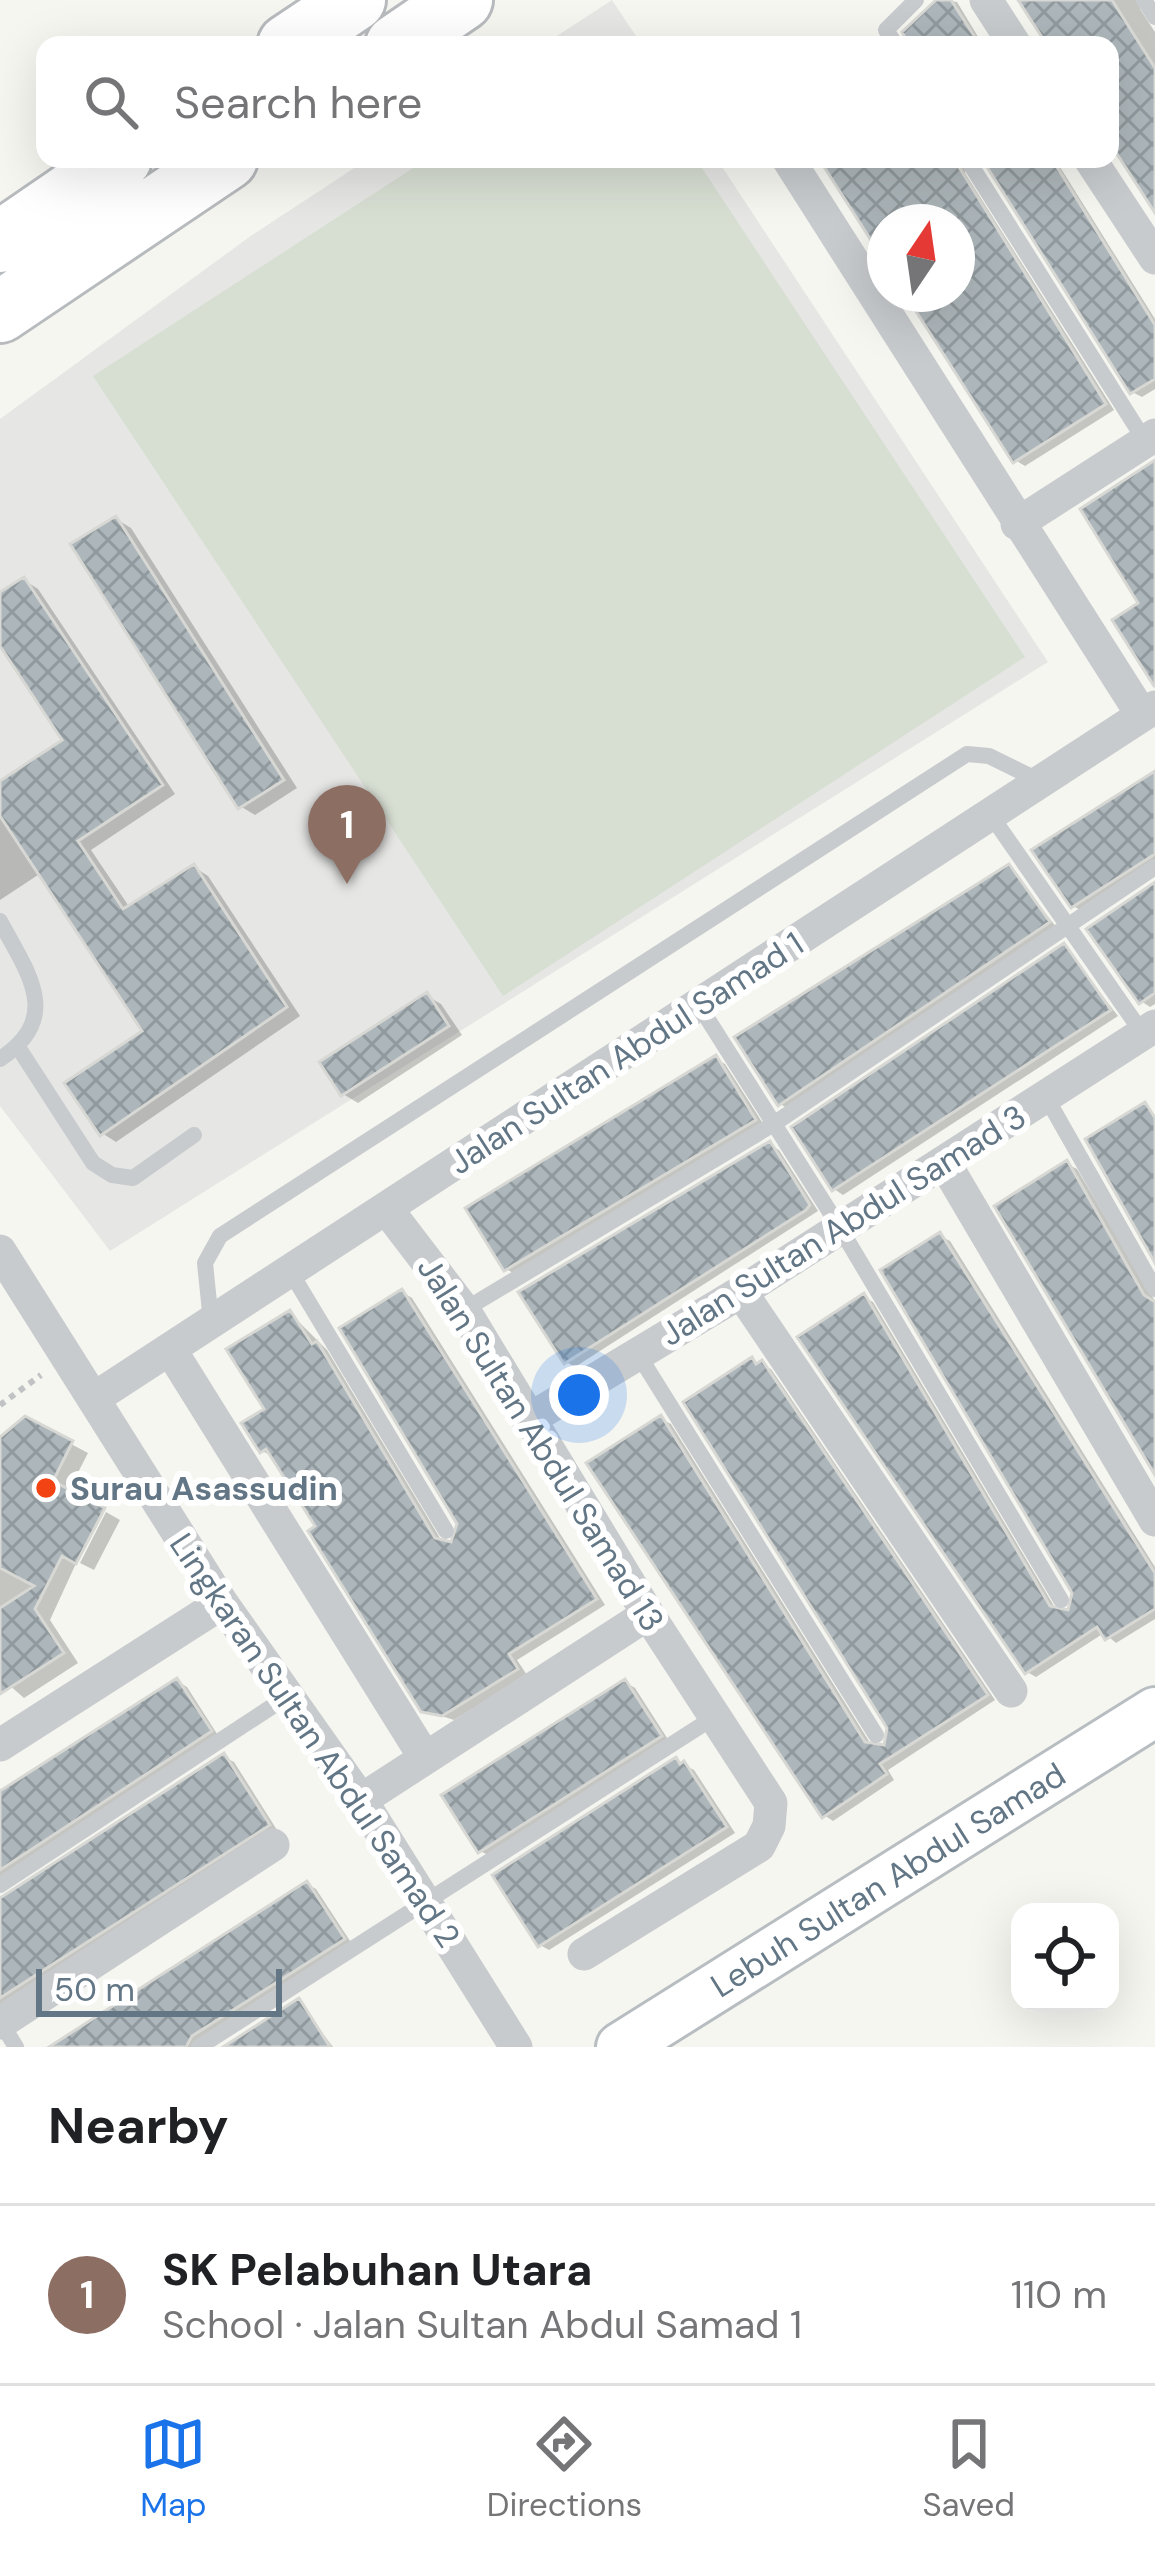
<!DOCTYPE html>
<html lang="en">
<head>
<meta charset="utf-8">
<style>
	body { margin:0; font-family:"DM Sans",sans-serif; background:#f2f2f2; color:#202124 }
	.controls { position:absolute; right:36px; bottom:36px; display:grid; overflow:hidden; border-radius:24px; box-shadow:0 12px 48px #0002 }
	.controls button { width:108px; height:108px; display:grid; place-items:center; padding:0; border:0; border-bottom:3px solid #e0e0e0; background:#fff; color:#202124; font:60px sans-serif }
	.compass { position:absolute; left:867px; top:204px; width:108px; height:108px; border-radius:50%; background:#fff; box-shadow:0 12px 48px #0002; rotate:13deg }
	.scale { position:absolute; left:36px; bottom:30px; width:246px; box-sizing:border-box; padding-left:12px; border:6px solid #627685; border-top:0; font-size:33px; line-height:42px; white-space:nowrap; color:#627685; -webkit-text-stroke:9px #fff; paint-order:stroke }
	.you { position:absolute; left:579px; top:1395px; width:42px; height:42px; margin:-30px; border:9px solid #fff; border-radius:50%; background:#1a73e8; box-shadow:0 0 0 18px #1a73e833 }
	.badge { display:grid; place-items:center; width:78px; height:78px; border-radius:50%; background:#1a73e8; color:#fff; font-size:39px; font-weight:700 }
	.pin { position:absolute; translate:-50% -99px; filter:drop-shadow(0 3px 6px #0008) }
	.pin::after { content:''; position:absolute; top:63px; width:42px; height:36px; background:inherit; clip-path:polygon(0 0,100% 0,50% 100%) }
	.list { margin:0; padding:0; list-style:none }
	h2 { display:flex; justify-content:space-between; align-items:center; height:156px; margin:0; padding:0 48px; font-size:51px }
	h2 small { font-size:39px; font-weight:400; color:#757577 }
	.list li { display:grid; grid-template-columns:78px 1fr auto; gap:36px; align-items:center; box-sizing:border-box; height:180px; padding:0 48px; border-top:3px solid #e0e0e0 }
	.list b { display:block; font-size:45px; white-space:nowrap }
	.list p { margin:0; font-size:39px; white-space:nowrap; color:#757577 }
	.list em { font-size:39px; font-style:normal; color:#757577 }
	.icon { flex:none; width:66px; height:66px; fill:none; stroke:currentColor; stroke-width:2; stroke-linecap:round; stroke-linejoin:round }
	.map { position:relative; flex:none; width:1155px; height:2047px; overflow:hidden }
	.search { position:absolute; background:#fff; box-shadow:0 12px 48px #0002; left:36px; right:36px; top:36px; height:132px; display:flex; align-items:center; gap:30px; box-sizing:border-box; padding:0 42px; border-radius:24px; color:#757577; font-size:45px }
	.sheet { height:336px; background:#fff }
	nav { display:flex; justify-content:space-around; align-items:center; box-sizing:border-box; height:168px; border-top:3px solid #e0e0e0; background:#fff; font-size:33px; color:#757577 }
	nav a { display:grid; justify-items:center; gap:6px }
	nav .on { color:#1a73e8 }
	.map>svg:first-child { display:block }
	.built { fill:#e6e7e5 }
	.grass { fill:#d7ded2 }
	.shadow { fill:#0003 }
	.building { fill:url(#building-cross-hatch); stroke:#d7d7d4; stroke-width:3 }
	.lines { fill:none; stroke-linecap:round; stroke-linejoin:round }
	.secondary-casing { stroke:#b7bdc1; stroke-width:54 }
	.highway-casing { stroke:#b7bbbe; stroke-width:66 }
	.path { stroke:#c0c2c4; stroke-width:6; stroke-dasharray:6 6; stroke-linecap:butt }
	.lane { stroke:#c8cbce; stroke-width:16 }
	.street { stroke:#c8cbce; stroke-width:33 }
	.secondary { stroke:#fff; stroke-width:48 }
	.highway { stroke:#fff; stroke-width:60 }
	.poi-dot { fill:#f24315; stroke:#fff; stroke-width:4.5 }
	.labels { text-anchor:middle; dominant-baseline:central; stroke-width:12; stroke-linejoin:round; paint-order:stroke }
	.street-label { font-size:33px; fill:#627685; stroke:#fff }
	.poi-label { font-size:33px; font-weight:bold; fill:#627685; stroke:#fff; text-anchor:start }
</style>
</head>
<body>
<div class="map">
<svg width="1155" height="2047" viewBox="0 0 1155 2047">
	<defs>
		<pattern id="building-cross-hatch" width="8" height="8" patternUnits="userSpaceOnUse" patternTransform="scale(3)"><rect width="8" height="8" fill="#adb6ba"/><path d="M0 0l8 8M0 8l8-8" fill="none" stroke="#90999d"/></pattern>
	</defs>
	<rect width="100%" height="100%" fill="#f6f6f1"/>
	<path class="built" d="M612,0L642,45H543Z
		M368,159H717L1048,662L110,1251L0,1106V419L252,235Z"/>
	<path class="grass" d="M427,159H696L1025,657L503,996L93,376Z"/>
	<path class="shadow" d="M944,0L957,2L983,45H912Z
		M1022,0H1144L1140,9L1155,32V207L1110,137V45H1051Z
		M823,159H968L965,173L1114,410L1025,466L1015,460L909,294H957V222H885V257Z
		M986,159H1055L1155,319V389L1142,397L1132,392Z
		M116,519L131,528L297,788L255,815L240,806Z
		M24,580L38,589L175,794L91,850L130,908L194,867L208,876L300,1016L116,1142L102,1133L146,1032L41,873L0,900V784L66,741L0,641V596Z
		M1155,776V863L1082,911L1073,906Z
		M1009,867L1057,928L789,1109L780,1104Z
		M1155,886V1004L1150,1007L1141,1001Z
		M1065,947L1118,1016L843,1195L834,1189Z
		M427,996L441,1004L462,1035L358,1103L343,1094Z
		M716,1059L725,1064L764,1125L515,1274L506,1269Z
		M770,1145L779,1150L818,1211L575,1367L566,1362Z
		M1067,1164L1077,1169L1155,1301V1467Z
		M940,1236L950,1241L1155,1567V1619L1116,1643L1104,1633L1036,1677L1027,1672L864,1297L873,1302L1057,1611L1071,1614L1075,1593Z
		M402,1292L412,1298L605,1605L517,1660L527,1675L454,1720L423,1710L320,1527L272,1456L262,1451L290,1313L327,1350L443,1543L453,1546L460,1524Z
		M752,1361L771,1369L995,1700L888,1770L894,1780L833,1821L824,1815L661,1419L671,1424L872,1746L886,1749L890,1728Z
		M26,1420L88,1453L68,1492L101,1509L50,1620L78,1663L24,1698L0,1677V1441Z
		M106,1512L120,1520L94,1570L80,1563Z
		M177,1681L187,1687L219,1737L0,1887V1795Z
		M625,1682L635,1688L669,1741L490,1856L480,1851Z
		M224,1757L234,1762L277,1830L0,2011V1897L8,1899Z
		M676,1761L694,1770L735,1833L549,1950L540,1945Z
		M307,1884L316,1889L352,1944L199,2047H49Z
		M299,2002L333,2047H228Z"/>
	<path class="building" d="M936,0H951L980,45H909L902,32Z
		M1018,0H1112L1155,68V213L1110,143V45H1047Z
		M819,159H954L1106,404L1013,463L905,294H957V222H885V262Z
		M982,159H1052L1155,325V379L1130,394Z
		M1155,460V686H1154L1112,620L1138,603L1080,509Z
		M116,516L284,780L238,809L70,544Z
		M24,577L163,785L78,841L123,909L194,864L287,1007L100,1136L64,1083L142,1031L0,816V781L62,740L0,646V592Z
		M1155,771V854L1071,908L1031,850Z
		M1009,864L1050,922L778,1106L734,1037Z
		M1155,882V993L1139,1004L1086,929Z
		M1064,943L1111,1010L832,1191L791,1127Z
		M427,992L449,1026L341,1096L319,1062Z
		M716,1055L756,1120L504,1271L465,1208Z
		M1145,1102L1155,1118V1263L1085,1139Z
		M770,1141L810,1205L806,1210L564,1364L518,1292Z
		M1067,1160L1144,1295L1155,1302V1475L994,1206Z
		M940,1232L1155,1573V1609L1105,1640L1097,1627L1025,1674L797,1337L864,1293L1050,1606L1068,1610L1072,1593L880,1270Z
		M402,1289L597,1599L509,1654L518,1669L442,1716L421,1712L308,1531L315,1526L266,1449L260,1453L241,1423L264,1409L226,1349L290,1310L312,1344L317,1341L435,1538L451,1542L457,1524L339,1328Z
		M752,1357L756,1364L762,1360L988,1695L880,1764L887,1774L822,1818L586,1463L661,1415L865,1742L884,1745L887,1728L683,1402Z
		M25,1416L73,1441L53,1481L105,1508L76,1564L62,1556L35,1609L64,1653L0,1694V1608L34,1586L0,1568V1437Z
		M177,1678L212,1731L0,1870V1791Z
		M625,1679L662,1736L478,1853L441,1795Z
		M224,1753L270,1825L0,1998V1898Z
		M676,1757L680,1764L684,1761L727,1827L538,1947L492,1875Z
		M307,1881L345,1939L192,2036L186,2047H49Z
		M299,1998L330,2047H223Z"/>
	<g class="lines">
		<g class="secondary-casing">
			<path id="secondary" d="M621,2047L1155,1712"/>
		</g>
		<g class="highway-casing">
			<path id="highway" d="M288,45L355,0
				M396,45L462,0
				M0,242L121,159
				M0,312L227,159"/>
		</g>
		<path class="path" d="M0,1405L41,1375"/>
		<path class="lane" d="M1144,0L1155,17
			M896,45L886,30L916,0
			M967,159L1145,441
			M990,814L1143,1034
			M0,921C27,972 64,1017 0,1059
			M700,1007L840,1228L1061,1600
			M18,1047L93,1163L112,1175L133,1178L194,1135
			M1046,1097L1155,1289
			M290,1271L446,1531
			M464,1310L772,1125L1155,867
			M211,1322L205,1263L220,1236L967,754L989,756L1040,781
			M638,1354L876,1735
			M0,1885L288,1696
			M0,2021L16,2047
			M199,2047L716,1716"/>
		<path class="street" d="M986,0L1015,45
			M788,159L1142,715
			M1090,159L1155,258
			M1017,524L1155,435
			M944,1162L1155,1520
			M386,1208L464,1310L648,1614L771,1803L769,1826L759,1846L584,1954
			M0,1251L222,1603L361,1800L516,2047
			M741,1292L1011,1691
			M170,1349L425,1758
			M96,1397L1155,707
			M528,1420L741,1292L1155,1026
			M0,1745L222,1603
			M361,1800L648,1614
			M0,2023L273,1845"/>
		<use href="#secondary" class="secondary"/>
		<use href="#highway" class="highway"/>
	</g>
	<circle class="poi-dot" cx="46" cy="1488" r="12"/>
	<g class="labels">
		<g class="street-label">
			<text transform="translate(626 1053) rotate(-33)">Jalan Sultan Abdul Samad 1</text>
			<text transform="translate(843 1225) rotate(-32)">Jalan Sultan Abdul Samad 3</text>
			<text transform="translate(541 1444) rotate(58)">Jalan Sultan Abdul Samad 13</text>
			<text transform="translate(315 1740) rotate(56)">Lingkaran Sultan Abdul Samad 2</text>
			<text transform="translate(888 1880) rotate(-32)">Lebuh Sultan Abdul Samad</text>
		</g>
		<g class="poi-label">
			<text x="70" y="1488">Surau Asassudin</text>
		</g>
	</g>
</svg>
<div class="controls">
<button><svg class="icon" aria-label="locate" viewBox="0 0 24 24"><circle cx="12" cy="12" r="6"/><path d="M12 2v4M12 18v4M2 12h4M18 12h4"/></svg></button>
</div>
<svg class="compass" viewBox="-18 -18 36 36"><path d="M0-13l5 13h-10z" fill="#e53935"/><path d="M0 13l5-13h-10z" fill="#757577"/></svg>
<div class="scale">50 m</div>
<div class="you"></div>
<div class="pin badge" style="left:347px;top:884px;background:#8d6e63">1</div>
<div class="search"><svg class="icon" aria-label="search" viewBox="0 0 24 24"><circle cx="10" cy="10" r="6"/><path d="M15 15l6 6"/></svg>Search here</div>
</div>
<section class="sheet">
<h2>Nearby<small></small></h2>
<ul class="list">
<li><span class="badge" style="background:#8d6e63">1</span><div><b>SK Pelabuhan Utara</b><p>School · Jalan Sultan Abdul Samad 1</p></div><em>110 m</em></li>
</ul>
</section>
<nav>
<a class="on"><svg class="icon" aria-label="map" viewBox="0 0 24 24"><path d="M3 6l6-2 6 2 6-2v14l-6 2-6-2-6 2zM9 4v14M15 6v14"/></svg>Map</a>
<a><svg class="icon" aria-label="directions" viewBox="0 0 24 24"><path d="M12 3l9 9-9 9-9-9zM9 14v-3h6M13 9l2 2-2 2"/></svg>Directions</a>
<a><svg class="icon" aria-label="saved" viewBox="0 0 24 24"><path d="M7 4h10v16l-5-4-5 4z"/></svg>Saved</a>
</nav>
</body>
</html>
